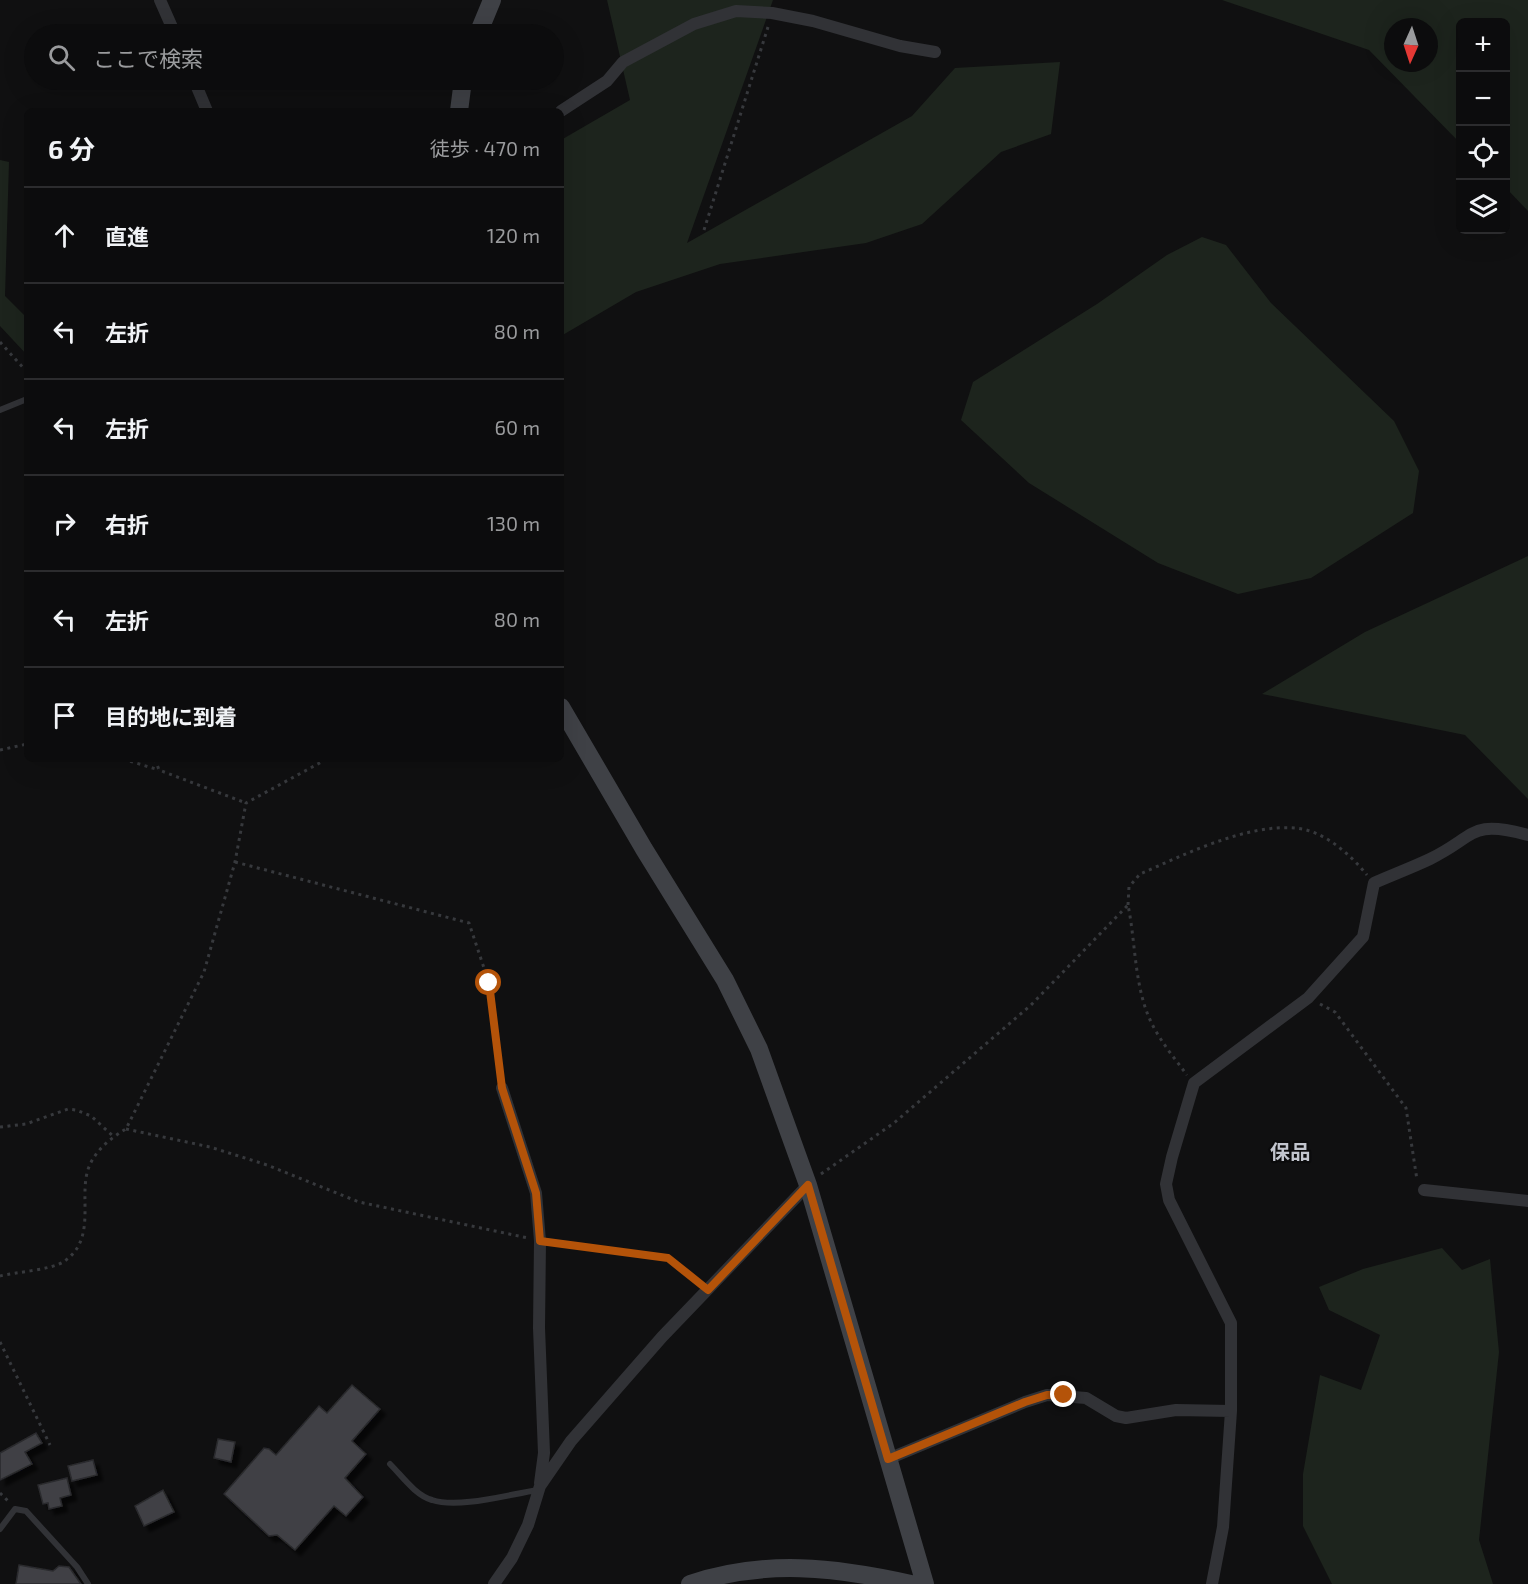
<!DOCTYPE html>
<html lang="ja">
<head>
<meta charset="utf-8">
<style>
	body { margin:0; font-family:"Exo 2","Noto Sans JP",sans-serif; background:#151516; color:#f1f3f6 }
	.controls { position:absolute; right:18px; top:18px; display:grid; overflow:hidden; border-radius:9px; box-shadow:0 6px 24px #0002 }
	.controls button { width:54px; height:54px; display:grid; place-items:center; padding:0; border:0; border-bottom:2px solid #2c2c2e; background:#0c0c0d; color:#f1f3f6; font:30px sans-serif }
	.compass { position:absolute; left:1384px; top:18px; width:54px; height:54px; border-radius:50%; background:#0c0c0d; box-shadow:0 6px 24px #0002; rotate:183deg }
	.stop { position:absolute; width:18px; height:18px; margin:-14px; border:4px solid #b45309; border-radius:50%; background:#fff }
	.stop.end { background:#b45309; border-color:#fff; box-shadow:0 2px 6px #0008 }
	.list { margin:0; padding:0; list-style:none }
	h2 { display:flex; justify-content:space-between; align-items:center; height:78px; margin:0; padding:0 24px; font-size:26px }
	h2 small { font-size:20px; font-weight:400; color:#9a9b9d }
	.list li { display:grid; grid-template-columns:39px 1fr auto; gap:18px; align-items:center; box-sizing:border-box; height:96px; padding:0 24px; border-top:2px solid #2c2c2e }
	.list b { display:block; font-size:22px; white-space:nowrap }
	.list em { font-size:20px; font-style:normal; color:#9a9b9d }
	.icon { flex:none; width:33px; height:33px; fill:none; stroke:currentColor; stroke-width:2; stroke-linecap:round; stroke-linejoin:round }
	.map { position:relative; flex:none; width:1528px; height:1584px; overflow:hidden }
	.search { position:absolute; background:#0c0c0d; box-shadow:0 6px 24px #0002; left:24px; top:24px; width:540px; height:66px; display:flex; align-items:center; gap:15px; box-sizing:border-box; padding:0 21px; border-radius:33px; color:#9a9b9d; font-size:22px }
	.panel { position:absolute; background:#0c0c0d; box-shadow:0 6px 24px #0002; left:24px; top:108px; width:540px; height:654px; border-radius:9px }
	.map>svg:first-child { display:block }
	.green { fill:#1d241d; fill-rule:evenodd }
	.building { fill:#3f4044; stroke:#2a2a2d; stroke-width:1.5; filter:url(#shadow) }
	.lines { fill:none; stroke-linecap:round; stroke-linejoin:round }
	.path { stroke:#37393d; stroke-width:3; stroke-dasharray:3 4.5; stroke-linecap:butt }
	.lane { stroke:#313236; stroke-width:6 }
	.street { stroke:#313236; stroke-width:12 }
	.secondary { stroke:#3f4146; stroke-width:18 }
	.route { stroke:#b45309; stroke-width:8 }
	.labels { text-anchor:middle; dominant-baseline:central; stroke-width:4.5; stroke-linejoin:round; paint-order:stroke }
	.quarter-label { font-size:20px; font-weight:bold; fill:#c2c5ce; stroke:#0b0b0c }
</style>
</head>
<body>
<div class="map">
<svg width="1528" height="1584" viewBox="0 0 1528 1584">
	<defs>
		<filter id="shadow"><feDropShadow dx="5.5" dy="5.5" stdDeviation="1.5" flood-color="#0009"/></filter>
	</defs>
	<rect width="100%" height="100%" fill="#101011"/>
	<path class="green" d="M607,0H773L687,243L912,116L955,68L1060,62L1051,134L1001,152L922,224L866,243L720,264L636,292L561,336V140L630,100Z
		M1222,0H1528V211L1506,188V22H1460V143L1369,50ZM1393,27H1429V63H1393Z
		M0,160L9,162L5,296L27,318V355L0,326Z
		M1202,237L1226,245L1271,303L1394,421L1419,471L1413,513L1311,578L1238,594L1158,563L1029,483L961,420L973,382L1097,304L1167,255Z
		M1528,556V799L1465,735L1262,694L1365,632Z
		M1442,1248L1462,1270L1490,1259L1499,1352L1479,1540L1493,1584H1332L1303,1526V1474L1320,1375L1361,1390L1380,1335L1329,1310L1319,1287L1363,1269Z"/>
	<path class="building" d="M352,1385L380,1409L352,1441L366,1454L345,1478L363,1497L346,1516L334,1506L295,1550L277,1535L269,1536L224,1494L264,1448L269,1449L276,1455L319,1406L327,1413Z
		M36,1433L42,1443L25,1452L32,1464L0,1480V1453Z
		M218,1439L235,1442L231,1462L214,1458Z
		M93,1460L97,1475L72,1481L68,1466Z
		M67,1478L71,1495L60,1498L62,1506L49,1509L48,1503L43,1504L38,1485Z
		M163,1490L174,1512L144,1526L135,1506Z
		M19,1565L53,1571L59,1566L69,1567L81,1584H16Z"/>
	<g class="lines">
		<path class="path" d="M704,230L768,27
			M0,342L27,372
			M0,750L27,744
			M123,759L159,770
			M155,759L159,770L246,803
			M235,862L469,923L489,983L500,1077
			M1128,905L1129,887L1140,874C1184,855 1245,824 1295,828C1323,830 1350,854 1367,875
			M1320,1004L1335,1012L1406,1108L1417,1180
			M0,1127L26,1124L68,1109L76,1110L91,1116L113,1136
			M126,1129L210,1147L267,1165L359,1202L528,1238
			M821,1174L894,1123L1031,1005L1128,905C1136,944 1134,988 1152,1024C1161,1042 1175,1059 1187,1075
			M552,1243L668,1258L698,1282
			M0,1276C16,1272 50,1270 63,1262C96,1241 80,1202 87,1173C92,1153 109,1139 126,1129L204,972L235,862L246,803L327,759
			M0,1342L50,1445
			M0,1493L10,1503"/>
		<path class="lane" d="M0,410L27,399
			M390,1464C402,1476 415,1495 432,1500C459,1509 510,1494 538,1490
			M0,1529L15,1509L26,1511L77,1567L88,1584"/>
		<path class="street" d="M160,0L175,34
			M194,80L207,111
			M561,111L607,81L623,62L694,24L736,11L772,13L813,21L900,46L935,52
			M502,1088L536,1193L540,1241L539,1328L544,1453L540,1483
			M1424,1190L1528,1201
			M1231,1411V1323L1169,1200L1166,1184L1172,1157L1194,1083L1308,998L1363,937L1374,883C1392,875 1411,868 1430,859C1477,836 1469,819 1528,835
			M888,1459L1025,1402L1047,1395L1086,1398L1116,1416L1126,1418L1176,1410L1231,1411L1223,1527L1212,1584
			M494,1584L512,1558L528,1525L540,1486L571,1441L662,1337L808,1185"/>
		<path class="secondary" d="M478,34L492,0
			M459,111L463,80
			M561,707L644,849L725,980L759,1049L808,1185L925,1584
			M690,1584C765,1559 835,1567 911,1584"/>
	</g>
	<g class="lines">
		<path class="route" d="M489,983L502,1088L536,1193L540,1241L668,1258L708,1290L808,1185L888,1459L1025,1402L1047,1395H1064"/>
	</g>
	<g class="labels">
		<g class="quarter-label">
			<text x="1290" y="1151">保品</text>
		</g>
	</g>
</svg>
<div class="controls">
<button>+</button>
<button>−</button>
<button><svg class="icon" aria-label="locate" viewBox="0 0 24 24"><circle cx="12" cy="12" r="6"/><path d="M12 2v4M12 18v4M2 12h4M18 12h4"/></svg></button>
<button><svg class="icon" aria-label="layers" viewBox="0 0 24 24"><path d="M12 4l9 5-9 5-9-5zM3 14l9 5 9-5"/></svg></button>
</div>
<svg class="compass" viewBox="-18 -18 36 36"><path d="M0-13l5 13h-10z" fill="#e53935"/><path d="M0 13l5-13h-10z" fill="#9a9b9d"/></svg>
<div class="stop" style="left:489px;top:983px"></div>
<div class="stop end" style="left:1064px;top:1395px"></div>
<div class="search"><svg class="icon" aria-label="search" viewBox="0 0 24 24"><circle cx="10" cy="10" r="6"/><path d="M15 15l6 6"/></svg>ここで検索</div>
<section class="panel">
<h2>6 分<small>徒歩 · 470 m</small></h2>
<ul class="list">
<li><svg class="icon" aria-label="ahead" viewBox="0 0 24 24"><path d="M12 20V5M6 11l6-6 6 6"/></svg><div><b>直進</b></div><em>120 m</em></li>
<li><svg class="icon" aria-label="left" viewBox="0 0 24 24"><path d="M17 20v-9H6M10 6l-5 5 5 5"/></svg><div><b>左折</b></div><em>80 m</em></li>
<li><svg class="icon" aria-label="left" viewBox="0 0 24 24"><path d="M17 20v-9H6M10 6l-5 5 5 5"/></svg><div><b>左折</b></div><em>60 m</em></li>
<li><svg class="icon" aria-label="right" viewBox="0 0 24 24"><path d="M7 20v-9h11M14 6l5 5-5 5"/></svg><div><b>右折</b></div><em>130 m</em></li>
<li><svg class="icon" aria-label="left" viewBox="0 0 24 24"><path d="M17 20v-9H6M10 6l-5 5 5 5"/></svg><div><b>左折</b></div><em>80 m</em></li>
<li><svg class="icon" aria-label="arrive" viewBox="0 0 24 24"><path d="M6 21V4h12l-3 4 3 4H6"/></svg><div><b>目的地に到着</b></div></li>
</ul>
</section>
</div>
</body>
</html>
